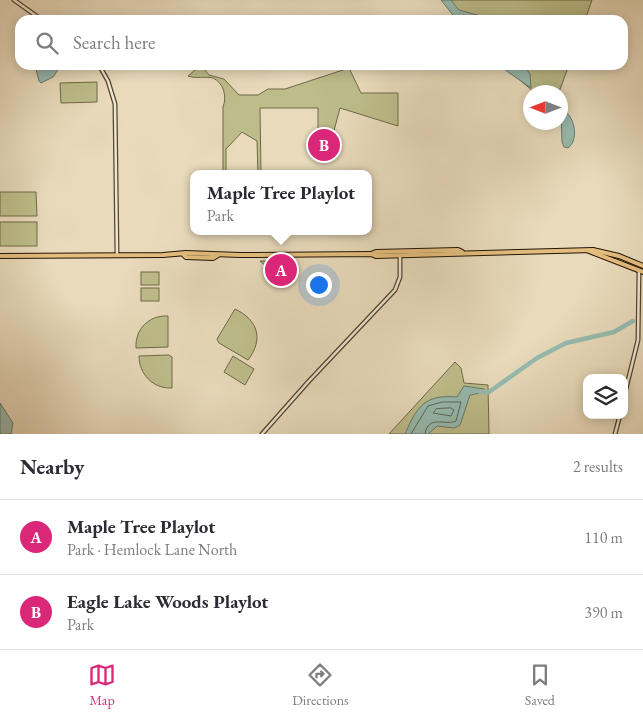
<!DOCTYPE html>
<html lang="en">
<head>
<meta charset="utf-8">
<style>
  body { margin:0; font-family:"EB Garamond",serif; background:#f7f7f7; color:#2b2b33 }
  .controls { position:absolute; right:15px; bottom:15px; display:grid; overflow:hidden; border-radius:10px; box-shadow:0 2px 12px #0003 }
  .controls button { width:45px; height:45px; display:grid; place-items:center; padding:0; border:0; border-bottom:1px solid #e1e1e2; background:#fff; color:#2b2b33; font:25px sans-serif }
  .compass { position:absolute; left:523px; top:85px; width:45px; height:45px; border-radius:50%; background:#fff; box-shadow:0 2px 12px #0003; rotate:270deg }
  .you { position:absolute; left:318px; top:284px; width:18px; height:18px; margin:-12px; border:4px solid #fff; border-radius:50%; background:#1a73e8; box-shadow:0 0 0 8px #1a73e833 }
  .badge { display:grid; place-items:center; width:32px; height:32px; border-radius:50%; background:#db2777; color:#fff; font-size:16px; font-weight:700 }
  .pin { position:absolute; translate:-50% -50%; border:2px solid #fff; box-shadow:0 1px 5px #0006 }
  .popup { position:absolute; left:190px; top:170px; width:182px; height:65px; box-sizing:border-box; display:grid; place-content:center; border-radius:10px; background:#fff; filter:drop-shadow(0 1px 4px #0005); font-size:16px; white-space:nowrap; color:#7c7c81 }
  .popup b { font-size:19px; color:#2b2b33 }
  .popup::after { content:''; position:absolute; left:50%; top:100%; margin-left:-10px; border:10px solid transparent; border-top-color:#fff }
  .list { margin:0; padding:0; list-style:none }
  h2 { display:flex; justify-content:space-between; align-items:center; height:65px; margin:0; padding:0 20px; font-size:21px }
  h2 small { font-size:16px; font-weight:400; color:#7c7c81 }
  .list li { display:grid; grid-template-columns:32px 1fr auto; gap:15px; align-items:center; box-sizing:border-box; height:75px; padding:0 20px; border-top:1px solid #e1e1e2 }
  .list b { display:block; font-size:19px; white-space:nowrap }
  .list p { margin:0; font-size:16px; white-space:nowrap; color:#7c7c81 }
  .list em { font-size:16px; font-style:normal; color:#7c7c81 }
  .icon { flex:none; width:28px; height:28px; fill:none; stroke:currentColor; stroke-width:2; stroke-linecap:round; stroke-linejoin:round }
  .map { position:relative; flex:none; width:643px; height:434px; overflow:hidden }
  .search { position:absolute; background:#fff; box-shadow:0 2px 12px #0003; left:15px; right:15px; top:15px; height:55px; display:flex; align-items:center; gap:12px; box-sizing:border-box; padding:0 18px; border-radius:15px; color:#7c7c81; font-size:19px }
  .sheet { height:215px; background:#fff }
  nav { display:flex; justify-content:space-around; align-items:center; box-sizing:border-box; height:70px; border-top:1px solid #e1e1e2; background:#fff; font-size:14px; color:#7c7c81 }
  nav a { display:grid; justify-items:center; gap:2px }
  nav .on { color:#db2777 }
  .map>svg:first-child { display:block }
  .green { fill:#bdbd8b; stroke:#6f6848 }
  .water { fill:#97bbb0; stroke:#68786c }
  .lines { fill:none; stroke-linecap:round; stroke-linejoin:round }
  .shore { stroke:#5c675a; stroke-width:1 }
  .river { stroke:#97bbb0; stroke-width:4.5 }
  .minor-casing { stroke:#534532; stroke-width:5 }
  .major-casing { stroke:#211305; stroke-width:6 }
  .minor { stroke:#f0e7d3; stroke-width:2.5 }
  .major { stroke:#e4bd7e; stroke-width:4 }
</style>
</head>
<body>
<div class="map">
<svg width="643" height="434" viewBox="0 0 643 434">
  <rect width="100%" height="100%" fill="#e8dabb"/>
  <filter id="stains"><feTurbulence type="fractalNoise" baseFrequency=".004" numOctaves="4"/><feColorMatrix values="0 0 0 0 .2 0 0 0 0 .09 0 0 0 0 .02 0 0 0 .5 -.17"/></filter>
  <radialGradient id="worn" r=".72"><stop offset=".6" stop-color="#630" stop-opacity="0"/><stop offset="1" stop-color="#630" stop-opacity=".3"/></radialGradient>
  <g class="green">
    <polygon points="451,0 592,0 585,20 462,20"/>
    <path d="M201 65 209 75 224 79 239 95H258L268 89H285L349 68 361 93H398V126L340 108 328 153 318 154V108H260L261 174H258L257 141 242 132 226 149V171L223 172V107C227 97 224 83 213 78 205 76 196 79 188 76Z"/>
    <polygon points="502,65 569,65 559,92 534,92"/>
    <polygon points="97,82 97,102 61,103 60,83"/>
    <polygon points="0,192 36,192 37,216 0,216"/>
    <rect x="0" y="222" width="37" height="24"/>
    <polygon points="260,261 294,261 291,278 283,280"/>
    <rect x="141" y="272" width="18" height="13"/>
    <rect x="141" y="288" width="18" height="13"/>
    <path d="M235 309C258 320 264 339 248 360L219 343 217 339Z"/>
    <path d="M168 316V347L136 348C135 329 149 315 168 316Z"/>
    <path d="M169 355 172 357V388C153 389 139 374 139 356Z"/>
    <polygon points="233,356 254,369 245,385 224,372"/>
    <polygon points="455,362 461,368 464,383 488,385 489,434 389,434"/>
  </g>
  <g class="water">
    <polygon points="441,0 451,0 459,10 495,20 457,20"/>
    <polygon points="35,65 61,65 53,77 41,83 39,81"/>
    <polygon points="498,65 524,65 530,74 531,88"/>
    <path d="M564 111C575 117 579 140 568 148L564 147 562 142 561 112Z"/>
    <path d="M464 386 484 389 486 392 470 395 460 425 454 428 437 426 428 434H405C417 407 424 394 457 397Z"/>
    <polygon points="0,403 13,423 11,434 0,434"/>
  </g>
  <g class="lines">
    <g class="shore">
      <polygon points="451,408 454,410 451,416 433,413 436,409"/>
      <path d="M411 434 428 406 442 402H461L456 421C445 426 428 414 425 434"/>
    </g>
    <polyline class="river" points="480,392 489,392 537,358 566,343 614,332 633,321"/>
    <g class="minor-casing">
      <g id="minor">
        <polyline points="14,0 42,20"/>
        <polyline points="99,65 108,81 115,104 117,255"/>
        <polyline points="624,397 638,340 639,271"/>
        <polyline points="262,434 309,381 395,290 400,277 400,256"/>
        <polyline points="615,434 620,415"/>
      </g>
    </g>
    <g class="major-casing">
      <g id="major">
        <polyline points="589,251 643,272"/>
        <polyline points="183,254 186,257 213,258 218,255"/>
        <polyline points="371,254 376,252 458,250 462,252"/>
        <polyline points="0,256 163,255 186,253 240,255 371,254 376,256 593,250 619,256 643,266"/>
      </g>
    </g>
    <use href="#minor" class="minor"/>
    <use href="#major" class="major"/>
  </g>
  <rect width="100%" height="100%" filter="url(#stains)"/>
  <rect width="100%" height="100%" fill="url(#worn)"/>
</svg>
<div class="controls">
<button><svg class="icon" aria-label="layers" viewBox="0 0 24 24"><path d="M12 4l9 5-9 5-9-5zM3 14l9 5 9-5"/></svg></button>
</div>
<svg class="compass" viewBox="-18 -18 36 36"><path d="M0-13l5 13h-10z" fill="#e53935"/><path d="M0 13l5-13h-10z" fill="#7c7c81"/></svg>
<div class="you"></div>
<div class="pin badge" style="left:281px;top:270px">A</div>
<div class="popup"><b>Maple Tree Playlot</b>Park</div>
<div class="pin badge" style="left:324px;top:145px">B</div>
<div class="search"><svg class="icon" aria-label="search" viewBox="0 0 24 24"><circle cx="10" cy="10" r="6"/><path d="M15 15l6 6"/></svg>Search here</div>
</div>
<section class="sheet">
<h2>Nearby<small>2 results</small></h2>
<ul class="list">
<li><span class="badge">A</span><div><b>Maple Tree Playlot</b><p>Park · Hemlock Lane North</p></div><em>110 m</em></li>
<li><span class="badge">B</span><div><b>Eagle Lake Woods Playlot</b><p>Park</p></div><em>390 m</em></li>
</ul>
</section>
<nav>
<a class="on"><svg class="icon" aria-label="map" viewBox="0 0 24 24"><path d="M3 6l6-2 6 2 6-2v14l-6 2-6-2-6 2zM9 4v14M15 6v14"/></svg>Map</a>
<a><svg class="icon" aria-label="directions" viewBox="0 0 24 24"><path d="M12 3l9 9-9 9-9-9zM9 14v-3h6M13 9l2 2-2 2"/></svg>Directions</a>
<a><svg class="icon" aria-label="saved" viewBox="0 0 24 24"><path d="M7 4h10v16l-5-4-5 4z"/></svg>Saved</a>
</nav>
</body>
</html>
